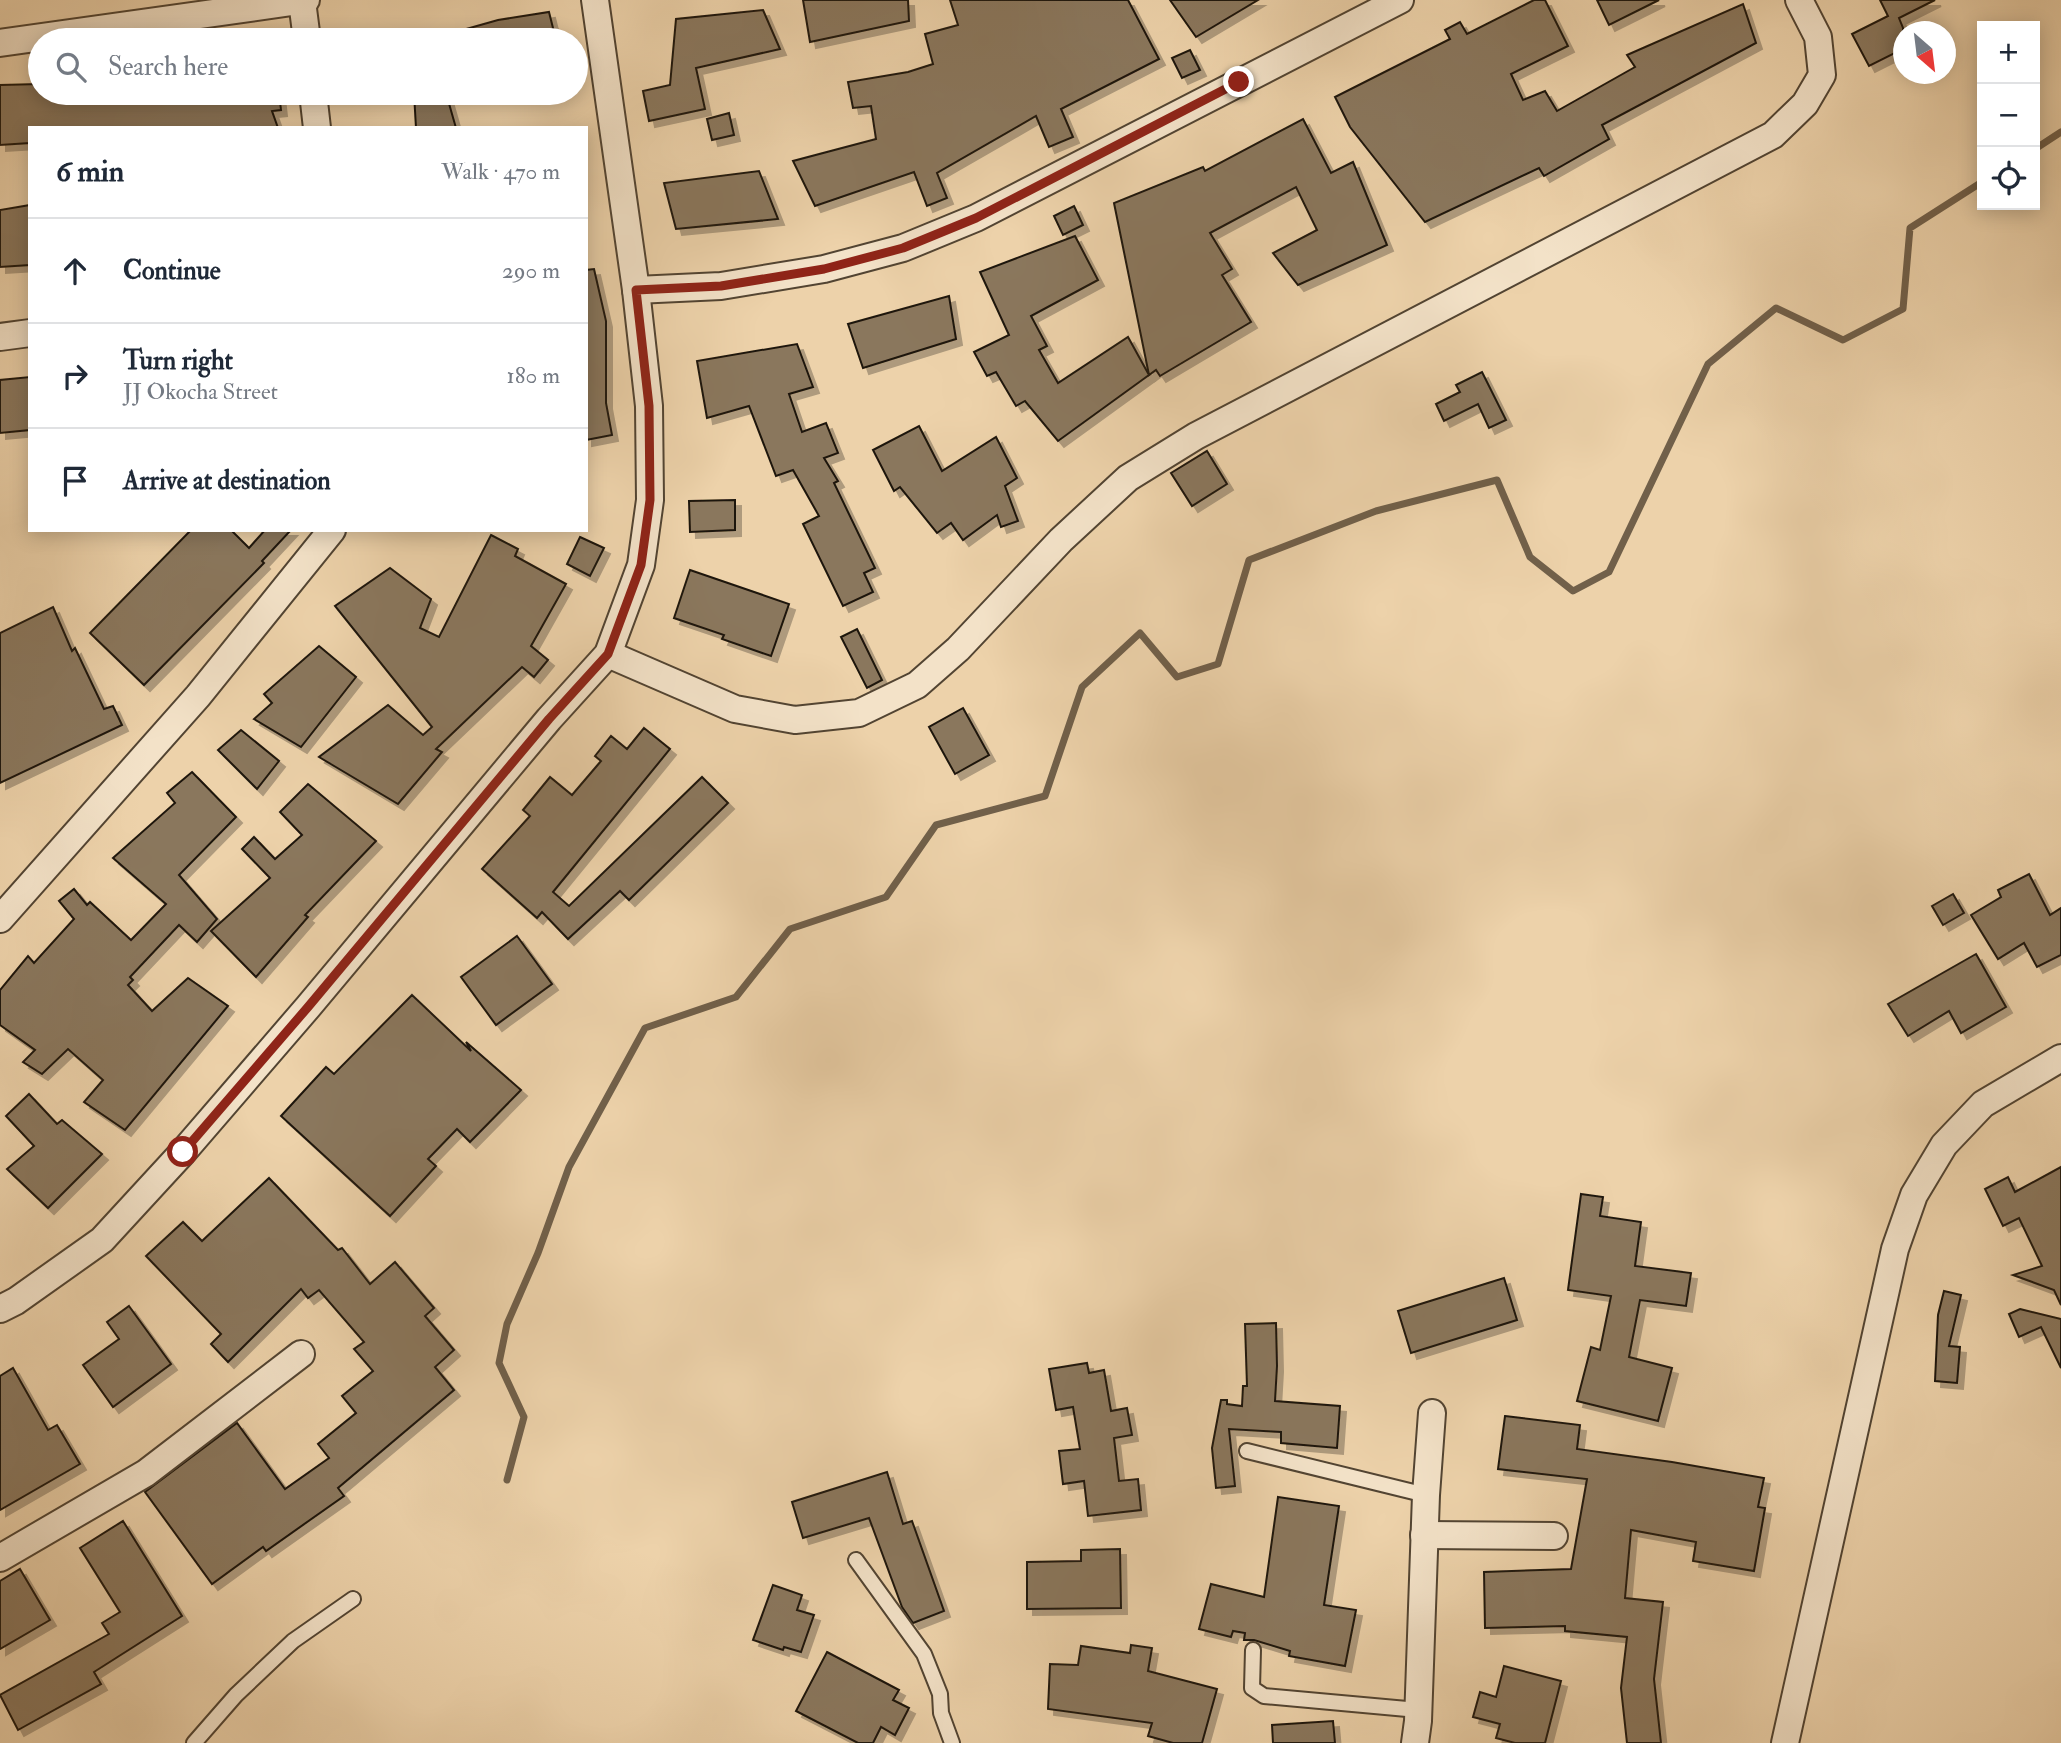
<!DOCTYPE html>
<html lang="en">
<head>
<meta charset="utf-8">
<style>
  body { margin:0; font-family:"IM FELL Double Pica",serif; background:#f6f6f7; color:#1f2937 }
  .controls { position:absolute; right:21px; top:21px; display:grid; overflow:hidden; border-radius:0px; box-shadow:0 4px 18px #0003 }
  .controls button { width:63px; height:63px; display:grid; place-items:center; padding:0; border:0; border-bottom:2px solid #e0e1e3; background:#fff; color:#1f2937; font:35px sans-serif }
  .compass { position:absolute; left:1893px; top:21px; width:63px; height:63px; border-radius:50%; background:#fff; box-shadow:0 4px 18px #0003; rotate:152deg }
  .stop { position:absolute; width:21px; height:21px; margin:-16px; border:5px solid #8f2418; border-radius:50%; background:#fff }
  .stop.end { background:#8f2418; border-color:#fff; box-shadow:0 2px 7px #0008 }
  .list { margin:0; padding:0; list-style:none }
  h2 { display:flex; justify-content:space-between; align-items:center; height:91px; margin:0; padding:0 28px; font-size:30px }
  h2 small { font-size:23px; font-weight:400; color:#747a83 }
  .list li { display:grid; grid-template-columns:46px 1fr auto; gap:21px; align-items:center; box-sizing:border-box; height:105px; padding:0 28px; border-top:2px solid #e0e1e3 }
  .list b { display:block; font-size:26px; white-space:nowrap }
  .list p { margin:0; font-size:23px; white-space:nowrap; color:#747a83 }
  .list em { font-size:23px; font-style:normal; color:#747a83 }
  .icon { flex:none; width:38px; height:38px; fill:none; stroke:currentColor; stroke-width:2; stroke-linecap:round; stroke-linejoin:round }
  .map { position:relative; flex:none; width:2061px; height:1743px; overflow:hidden }
  .search { position:absolute; background:#fff; box-shadow:0 4px 18px #0003; left:28px; top:28px; width:560px; height:77px; display:flex; align-items:center; gap:18px; box-sizing:border-box; padding:0 24px; border-radius:38px; color:#747a83; font-size:26px }
  .panel { position:absolute; background:#fff; box-shadow:0 4px 18px #0003; left:28px; top:126px; width:560px; height:406px; border-radius:0px }
  .map>svg:first-child { display:block }
  .lines { fill:none; stroke-linecap:round; stroke-linejoin:round }
  .stream { stroke:#71604a; stroke-width:7 }
  .building { fill:#8a775d; stroke:#1f150a; stroke-width:2; filter:url(#shadow) }
  .lane-casing { stroke:#524432; stroke-width:18 }
  .street-casing { stroke:#524432; stroke-width:30 }
  .lane { stroke:#f3e2c8; stroke-width:14 }
  .street { stroke:#f3e2c8; stroke-width:26 }
  .route { stroke:#8f2418; stroke-width:9 }
</style>
</head>
<body>
<div class="map">
<svg width="2061" height="1743" viewBox="0 0 2061 1743">
  <defs>
    <filter id="shadow"><feDropShadow dx="6" dy="6" stdDeviation="0" flood-color="#0004"/></filter>
  </defs>
  <rect width="100%" height="100%" fill="#edd2aa"/>
  <filter id="stains"><feTurbulence type="fractalNoise" baseFrequency=".00286" numOctaves="4"/><feColorMatrix values="0 0 0 0 .2 0 0 0 0 .09 0 0 0 0 .02 0 0 0 .5 -.17"/></filter>
  <radialGradient id="worn" r=".72"><stop offset=".6" stop-color="#630" stop-opacity="0"/><stop offset="1" stop-color="#630" stop-opacity=".3"/></radialGradient>
  <g class="lines">
    <g class="stream">
      <polyline points="2035,149 2061,132"/>
      <polyline points="507,1480 524,1417 499,1363 507,1324 538,1253 569,1167 645,1028 736,997 790,929 886,897 936,825 1045,796 1082,687 1140,633 1177,677 1218,664 1249,560 1376,511 1497,480 1530,557 1573,591 1609,572 1708,364 1776,308 1843,340 1903,309 1910,228 1982,182"/>
    </g>
  </g>
  <g class="building">
    <polygon points="803,0 908,0 909,21 810,42"/>
    <polygon points="950,0 1128,0 1159,59 1061,109 1073,137 1049,147 1036,116 937,173 947,198 927,206 914,172 815,206 793,161 876,139 871,106 853,108 848,82 908,72 933,64 925,34 958,25"/>
    <polygon points="1170,0 1258,0 1196,37"/>
    <polygon points="1534,0 1545,0 1568,46 1511,74 1523,100 1545,91 1557,111 1635,67 1627,55 1743,4 1756,43 1602,125 1609,139 1544,176 1539,168 1425,222 1350,127 1335,97 1450,39 1445,30 1460,22 1467,34"/>
    <polygon points="1597,0 1659,0 1609,25"/>
    <polygon points="1880,0 1935,0 1899,18 1903,28 1903,49 1869,66 1852,34 1888,16"/>
    <polygon points="763,10 780,49 696,68 705,109 649,121 643,91 670,85 676,19"/>
    <polygon points="549,12 556,40 453,40 452,33 498,20"/>
    <polygon points="1190,50 1200,70 1182,78 1172,58"/>
    <polygon points="40,84 40,93 279,93 281,110 272,111 278,128 30,128 30,143 0,145 0,85"/>
    <polygon points="414,93 446,93 456,128 416,128"/>
    <polygon points="729,113 734,135 712,140 707,119"/>
    <polygon points="1303,119 1331,173 1353,162 1387,245 1298,285 1273,253 1317,230 1296,187 1210,233 1232,269 1222,275 1251,322 1160,376 1156,370 1149,375 1114,203 1203,167 1205,171"/>
    <polygon points="759,171 778,219 676,229 664,183"/>
    <polygon points="30,205 30,265 0,267 0,210"/>
    <polygon points="1074,206 1083,225 1063,235 1054,216"/>
    <polygon points="1075,236 1098,280 1031,316 1047,346 1039,350 1058,383 1128,337 1149,375 1058,441 1025,401 1016,406 996,372 987,376 974,352 1009,335 980,272"/>
    <polygon points="594,269 606,321 606,403 612,435 586,440 586,270"/>
    <polygon points="949,296 956,339 863,368 848,324"/>
    <polygon points="797,344 813,387 789,394 802,432 826,423 838,453 824,458 838,481 834,483 875,568 864,573 873,592 843,606 803,524 819,516 793,470 776,476 749,406 707,418 697,361"/>
    <polygon points="1482,372 1506,420 1489,428 1478,404 1444,421 1436,404 1460,392 1456,385"/>
    <polygon points="30,377 30,430 0,433 0,380"/>
    <polygon points="919,426 942,471 996,437 1017,478 1005,486 1018,521 1001,527 997,515 963,540 951,523 937,533 900,487 894,491 873,450"/>
    <polygon points="1207,451 1227,484 1192,506 1171,473"/>
    <polygon points="735,500 735,530 690,532 689,501"/>
    <polygon points="191,530 231,530 249,548 265,530 291,530 262,561 264,563 144,685 90,633"/>
    <polygon points="491,535 518,549 515,556 566,584 531,646 548,660 534,677 522,667 436,749 442,752 398,804 319,757 388,705 423,735 432,727 335,606 390,568 431,599 420,628 439,637"/>
    <polygon points="580,537 604,548 590,576 567,564"/>
    <polygon points="690,570 789,604 771,656 722,639 724,635 674,618"/>
    <polygon points="53,607 72,651 75,648 104,709 113,706 122,725 0,783 0,633"/>
    <polygon points="857,629 882,680 867,688 841,637"/>
    <polygon points="319,646 356,677 301,747 254,719 272,703 264,694"/>
    <polygon points="963,708 989,755 955,774 929,727"/>
    <polygon points="644,728 670,749 553,892 569,906 702,777 728,803 629,900 620,891 568,939 542,912 537,918 482,869 530,816 523,810 550,777 572,795 601,761 595,756 611,736 627,749"/>
    <polygon points="241,730 279,761 257,789 218,750"/>
    <polygon points="192,772 236,817 179,875 217,919 197,942 179,925 130,977 133,980 128,985 152,1011 188,978 228,1006 125,1130 84,1102 103,1080 68,1049 42,1074 23,1062 35,1050 0,1025 0,990 28,956 34,963 74,919 59,901 74,889 87,905 90,902 131,940 166,904 113,858 175,803 167,793"/>
    <polygon points="308,784 376,841 305,915 308,917 256,977 211,931 270,878 242,849 254,837 275,859 302,835 280,812"/>
    <polygon points="2029,874 2050,915 2061,908 2061,955 2037,967 2024,943 1998,959 1971,915 2001,897 1998,890"/>
    <polygon points="1953,894 1964,913 1943,925 1932,906"/>
    <polygon points="517,936 552,984 496,1025 461,977"/>
    <polygon points="1976,954 2006,1007 1961,1033 1949,1011 1908,1036 1888,1004"/>
    <polygon points="412,995 471,1051 466,1042 521,1090 470,1142 457,1129 428,1159 436,1166 390,1216 281,1116 326,1067 334,1074"/>
    <polygon points="29,1094 57,1124 62,1120 102,1154 48,1208 7,1169 34,1146 6,1116"/>
    <polygon points="2061,1167 2061,1305 2054,1290 2013,1275 2042,1266 2019,1218 2003,1226 1985,1189 2008,1177 2015,1192"/>
    <polygon points="269,1178 338,1250 342,1248 370,1284 395,1262 434,1308 425,1316 454,1350 435,1367 454,1390 338,1488 344,1496 266,1551 263,1547 212,1584 145,1492 237,1423 285,1489 329,1458 318,1444 356,1413 342,1396 373,1371 354,1349 364,1342 319,1290 308,1298 301,1289 228,1362 211,1344 221,1334 146,1256 183,1222 202,1241"/>
    <polygon points="1581,1194 1603,1197 1600,1216 1641,1222 1635,1266 1691,1273 1686,1306 1640,1300 1629,1357 1672,1368 1658,1421 1577,1401 1591,1347 1600,1350 1611,1296 1568,1290"/>
    <polygon points="1504,1278 1517,1320 1411,1353 1398,1311"/>
    <polygon points="1944,1291 1961,1295 1949,1346 1960,1347 1957,1383 1935,1381 1938,1315"/>
    <polygon points="129,1306 171,1364 113,1407 83,1365 119,1339 107,1322"/>
    <polygon points="2020,1309 2061,1319 2061,1368 2041,1327 2019,1337 2009,1314"/>
    <polygon points="1276,1323 1277,1366 1275,1401 1340,1406 1337,1448 1281,1443 1281,1432 1229,1429 1235,1486 1216,1488 1212,1448 1221,1400 1227,1400 1227,1404 1242,1406 1243,1386 1247,1386 1245,1324"/>
    <polygon points="1087,1363 1089,1373 1104,1370 1111,1411 1127,1408 1132,1435 1114,1438 1119,1481 1138,1479 1141,1510 1088,1516 1084,1481 1063,1484 1059,1451 1080,1449 1073,1407 1056,1410 1049,1369"/>
    <polygon points="13,1368 48,1430 57,1425 80,1464 0,1510 0,1376"/>
    <polygon points="1505,1416 1580,1425 1577,1449 1672,1462 1764,1478 1758,1507 1765,1508 1754,1571 1693,1561 1696,1542 1631,1530 1625,1598 1663,1602 1654,1679 1661,1743 1627,1743 1621,1688 1627,1637 1565,1631 1565,1626 1485,1628 1484,1572 1571,1569 1587,1479 1498,1469"/>
    <polygon points="887,1472 903,1524 912,1521 944,1611 913,1623 902,1607 869,1518 803,1538 792,1502"/>
    <polygon points="1278,1497 1339,1506 1324,1605 1356,1610 1345,1666 1289,1656 1290,1651 1254,1640 1244,1640 1245,1633 1233,1631 1231,1637 1199,1629 1211,1584 1264,1597"/>
    <polygon points="123,1521 182,1616 94,1672 101,1684 18,1730 0,1695 109,1634 102,1623 120,1612 80,1548"/>
    <polygon points="1120,1549 1121,1608 1027,1609 1027,1562 1081,1561 1081,1550"/>
    <polygon points="20,1569 50,1620 0,1649 0,1581"/>
    <polygon points="773,1585 802,1595 797,1610 814,1615 801,1652 784,1647 783,1650 753,1640"/>
    <polygon points="1131,1645 1152,1648 1148,1671 1217,1689 1202,1743 1173,1743 1148,1736 1152,1723 1048,1709 1050,1664 1078,1665 1081,1646 1130,1653"/>
    <polygon points="827,1652 899,1690 893,1700 909,1708 895,1735 881,1727 873,1743 858,1743 796,1711"/>
    <polygon points="1504,1666 1561,1681 1545,1743 1515,1743 1496,1738 1500,1724 1473,1717 1480,1692 1496,1697"/>
    <polygon points="1333,1721 1335,1743 1273,1743 1272,1725"/>
  </g>
  <g class="lines">
    <g class="lane-casing">
      <g id="lane">
        <polyline points="1247,1451 1426,1495"/>
        <polyline points="856,1560 924,1654 940,1694 941,1713 952,1743"/>
        <polyline points="1253,1650 1252,1688 1264,1696 1418,1710"/>
        <polyline points="194,1743 236,1695 293,1641 353,1599"/>
      </g>
    </g>
    <g class="street-casing">
      <g id="street">
        <polyline points="302,1 307,40"/>
        <polyline points="0,43 306,0"/>
        <polyline points="313,93 317,128"/>
        <polyline points="636,290 721,286 824,269 903,248 976,218 1400,0"/>
        <polyline points="0,337 30,333"/>
        <polyline points="608,654 735,709 795,720 859,713 917,685 958,649 1061,540 1128,478 1196,436 1773,135 1805,104 1822,75 1818,37 1799,0"/>
        <polyline points="0,919 198,696 332,530"/>
        <polyline points="0,1309 16,1301 102,1240 183,1152 308,1007 549,719 608,654 641,565 650,500 649,406 636,290 595,0"/>
        <polyline points="1424,1535 1554,1536"/>
        <polyline points="0,1558 146,1473 301,1354"/>
        <polyline points="1415,1743 1418,1721 1426,1495 1432,1413"/>
        <polyline points="1785,1743 1895,1249 1914,1195 1944,1145 1983,1104 2061,1058"/>
      </g>
    </g>
    <use href="#lane" class="lane"/>
    <use href="#street" class="street"/>
  </g>
  <g class="lines">
    <polyline class="route" points="183,1152 308,1007 549,719 608,654 641,565 650,500 649,406 636,290 721,286 824,269 903,248 976,218 1239,82"/>
  </g>
  <rect width="100%" height="100%" filter="url(#stains)"/>
  <rect width="100%" height="100%" fill="url(#worn)"/>
</svg>
<div class="controls">
<button>+</button>
<button>−</button>
<button><svg class="icon" aria-label="locate" viewBox="0 0 24 24"><circle cx="12" cy="12" r="6"/><path d="M12 2v4M12 18v4M2 12h4M18 12h4"/></svg></button>
</div>
<svg class="compass" viewBox="-18 -18 36 36"><path d="M0-13l5 13h-10z" fill="#e53935"/><path d="M0 13l5-13h-10z" fill="#747a83"/></svg>
<div class="stop" style="left:183px;top:1152px"></div>
<div class="stop end" style="left:1239px;top:82px"></div>
<div class="search"><svg class="icon" aria-label="search" viewBox="0 0 24 24"><circle cx="10" cy="10" r="6"/><path d="M15 15l6 6"/></svg>Search here</div>
<section class="panel">
<h2>6 min<small>Walk · 470 m</small></h2>
<ul class="list">
<li><svg class="icon" aria-label="ahead" viewBox="0 0 24 24"><path d="M12 20V5M6 11l6-6 6 6"/></svg><div><b>Continue</b></div><em>290 m</em></li>
<li><svg class="icon" aria-label="right" viewBox="0 0 24 24"><path d="M7 20v-9h11M14 6l5 5-5 5"/></svg><div><b>Turn right</b><p>JJ Okocha Street</p></div><em>180 m</em></li>
<li><svg class="icon" aria-label="arrive" viewBox="0 0 24 24"><path d="M6 21V4h12l-3 4 3 4H6"/></svg><div><b>Arrive at destination</b></div></li>
</ul>
</section>
</div>
</body>
</html>
